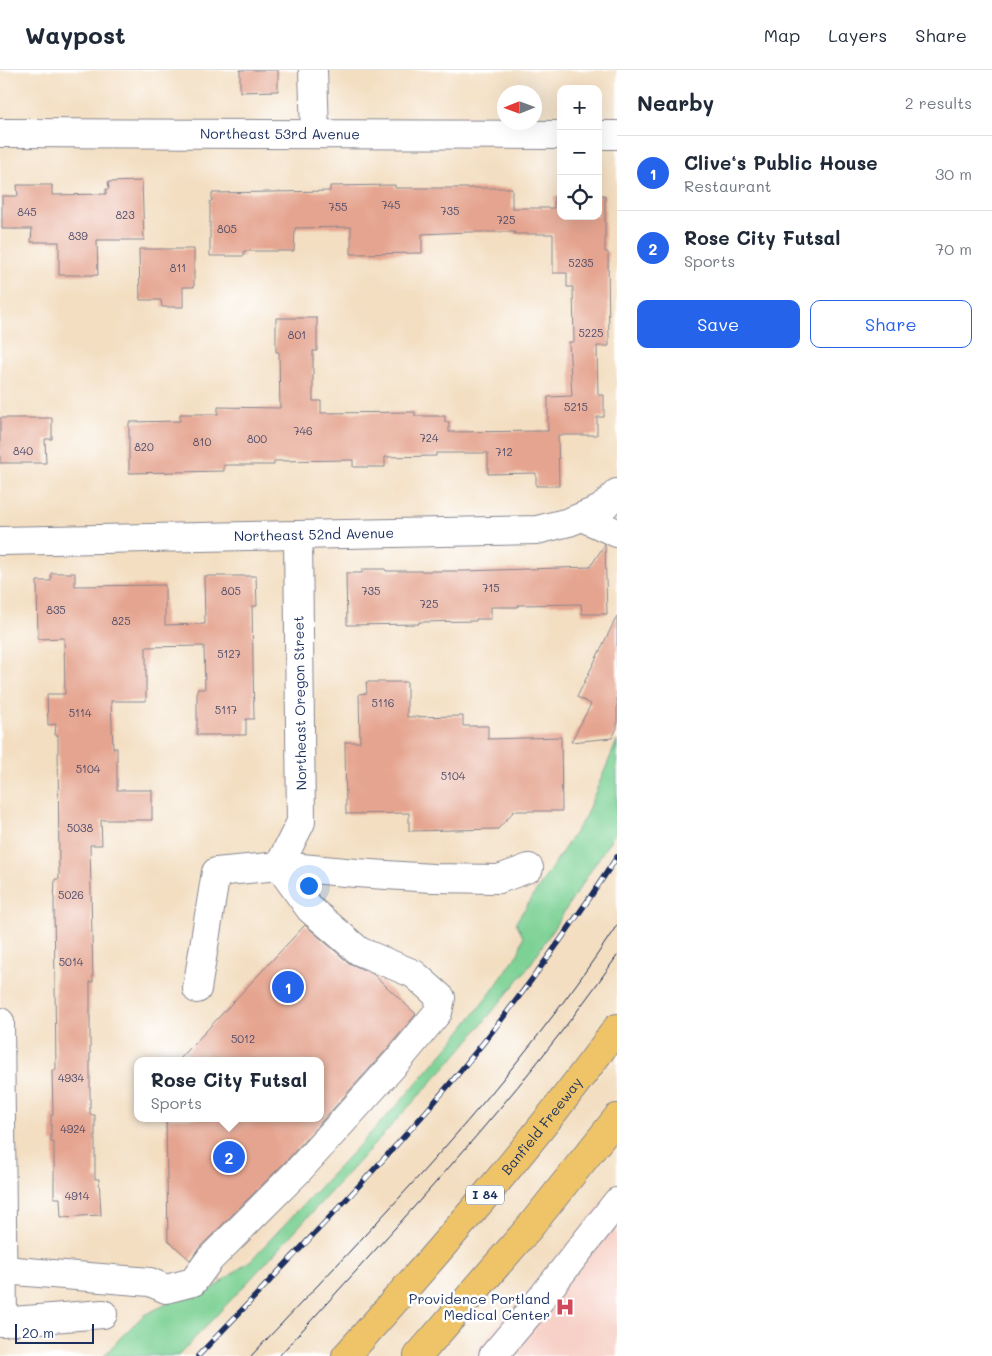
<!DOCTYPE html>
<html lang="en">
<head>
<meta charset="utf-8">
<style>
  body { margin:0; font-family:Mali,sans-serif; background:#f6f6f7; color:#1f2937 }
  .controls { position:absolute; right:15px; top:15px; display:grid; overflow:hidden; border-radius:10px; box-shadow:0 5px 20px #0002 }
  .controls button { width:45px; height:45px; display:grid; place-items:center; padding:0; border:0; border-bottom:1px solid #e0e1e3; background:#fff; color:#1f2937; font:25px sans-serif }
  .compass { position:absolute; left:497px; top:15px; width:45px; height:45px; border-radius:50%; background:#fff; box-shadow:0 5px 20px #0002; rotate:269deg }
  .scale { position:absolute; left:15px; bottom:12px; width:79px; box-sizing:border-box; padding-left:5px; border:2px solid #1b2f5e; border-top:0; font-size:14px; line-height:18px; white-space:nowrap; color:#1b2f5e; -webkit-text-stroke:4px #fff; paint-order:stroke }
  .you { position:absolute; left:308px; top:815px; width:18px; height:18px; margin:-12px; border:4px solid #fff; border-radius:50%; background:#1a73e8; box-shadow:0 0 0 8px #1a73e833 }
  .badge { display:grid; place-items:center; width:32px; height:32px; border-radius:50%; background:#2563eb; color:#fff; font-size:16px; font-weight:700 }
  .pin { position:absolute; translate:-50% -50%; border:2px solid #fff; box-shadow:0 1px 5px #0006 }
  .popup { position:absolute; left:134px; top:987px; width:190px; height:65px; box-sizing:border-box; display:grid; place-content:center; border-radius:10px; background:#fff; filter:drop-shadow(0 1px 4px #0005); font-size:16px; white-space:nowrap; color:#747a83 }
  .popup b { font-size:19px; color:#1f2937 }
  .popup::after { content:''; position:absolute; left:50%; top:100%; margin-left:-10px; border:10px solid transparent; border-top-color:#fff }
  .list { margin:0; padding:0; list-style:none }
  h2 { display:flex; justify-content:space-between; align-items:center; height:65px; margin:0; padding:0 20px; font-size:21px }
  h2 small { font-size:16px; font-weight:400; color:#747a83 }
  .list li { display:grid; grid-template-columns:32px 1fr auto; gap:15px; align-items:center; box-sizing:border-box; height:75px; padding:0 20px; border-top:1px solid #e0e1e3 }
  .list b { display:block; font-size:19px; white-space:nowrap }
  .list p { margin:0; font-size:16px; white-space:nowrap; color:#747a83 }
  .list em { font-size:16px; font-style:normal; color:#747a83 }
  .actions { display:flex; gap:10px; padding:15px 20px }
  .actions a { flex:1; padding:11px 0; border:1px solid #2563eb; border-radius:10px; text-align:center; font-size:18px; color:#2563eb }
  .actions .main { background:#2563eb; color:#fff }
  .icon { flex:none; width:28px; height:28px; fill:none; stroke:currentColor; stroke-width:2; stroke-linecap:round; stroke-linejoin:round }
  .map { position:relative; flex:none; width:617px; height:1286px; overflow:hidden }
  header { display:flex; align-items:center; gap:30px; box-sizing:border-box; height:70px; padding:0 25px; background:#fff; border-bottom:1px solid #e0e1e3 }
  header strong { font-size:24px }
  nav { display:flex; gap:28px; margin-inline-start:auto; font-size:18px }
  main { display:flex }
  aside { flex:1; background:#fff }
  .map>svg:first-child { display:block }
  .built { fill:#f7d1c7 }
  .green { fill:#7dd194; stroke:#4c8079 }
  .building { fill:#e5a48f }
  .lines { fill:none; stroke-linecap:round; stroke-linejoin:round }
  .minor-casing { stroke:#878690; stroke-width:30 }
  .highway-casing { stroke:#878690; stroke-width:30 }
  .minor { stroke:#fff; stroke-width:28 }
  .highway { stroke:#efc469; stroke-width:28 }
  .tram { stroke:#1b2f5e; stroke-width:1 }
  .rail-casing { stroke:#1b2f5e; stroke-width:5.5 }
  .rail { stroke:#fff; stroke-width:4; stroke-dasharray:11; stroke-linecap:butt }
  .labels { text-anchor:middle; stroke-width:5; stroke-linejoin:round; paint-order:stroke }
  .number-label { font-size:11px; fill:#4e4c6a }
  .shield { fill:#fff; stroke:#5f6d8e; stroke-width:1 }
  .shield-label { font-size:12px; font-weight:bold; fill:#1b2f5e }
  .street-label { font-size:14px; fill:#1b2f5e; stroke:#fff }
  .poi-label { font-size:14px; fill:#1b2f5e; stroke:#fff; text-anchor:end }
</style>
</head>
<body>
<header>
<strong>Waypost</strong>
<nav><a>Map</a><a>Layers</a><a>Share</a></nav>
</header>
<main>
<div class="map">
<svg width="617" height="1286" viewBox="0 0 617 1286">
  <rect width="100%" height="100%" fill="#fff"/>
  <filter id="ink" filterUnits="userSpaceOnUse"><feTurbulence type="fractalNoise" baseFrequency=".02" numOctaves="2"/><feDisplacementMap in="SourceGraphic" scale="10" xChannelSelector="R" yChannelSelector="G"/><feConvolveMatrix kernelMatrix="1 2 1 2 8 2 1 2 1" color-interpolation-filters="sRGB"/></filter>
  <filter id="wash" filterUnits="userSpaceOnUse"><feTurbulence type="fractalNoise" baseFrequency=".0096" numOctaves="4" result="noise"/><feDisplacementMap in="SourceGraphic" scale="20" xChannelSelector="R" yChannelSelector="G"/><feGaussianBlur stdDeviation="1.12" result="paint"/><feColorMatrix in="noise" values="0 0 0 0 0 0 0 0 0 0 0 0 0 0 0 0 0 1.4 0 .05"/><feComposite in="paint" operator="in"/></filter>
  <g filter="url(#wash)">
    <rect width="100%" height="100%" fill="#f3dec1"/>
    <polygon class="built" points="617,1114 617,1286 470,1286 556,1188"/>
    <polygon class="green" points="617,671 617,760 528,898 459,982 259,1200 178,1286 104,1286 121,1267 144,1245 173,1231 212,1219 251,1190 401,1031 453,971 492,921 519,882 523,867 516,852 585,747"/>
    <g id="blocks">
      <g class="building">
        <polygon points="240,0 278,0 278,21 240,22"/>
        <polygon points="142,111 144,170 97,170 98,205 59,205 59,172 31,172 32,159 2,159 2,126 18,126 17,115 52,115 52,125 106,124 106,119 109,119 108,112"/>
        <polygon points="395,115 395,118 512,118 512,138 554,138 554,126 561,126 561,146 598,146 598,125 605,125 605,182 608,182 609,276 597,276 598,325 604,325 604,347 597,347 597,365 558,365 559,416 536,416 536,403 488,404 488,383 436,383 436,386 385,387 385,397 353,397 353,390 274,391 274,395 224,395 224,401 129,403 129,352 180,351 180,344 218,344 218,337 280,338 279,282 276,282 276,248 317,248 317,281 313,281 313,331 321,331 321,343 415,342 415,346 445,346 445,352 449,352 449,362 548,361 548,327 572,326 569,272 574,272 573,217 567,217 567,203 553,203 553,164 514,164 515,162 468,162 422,164 422,183 351,184 351,157 295,158 294,181 244,181 244,186 210,186 210,131 212,131 212,123 330,121 330,116"/>
        <polygon points="139,179 194,179 194,217 183,217 183,237 162,237 161,230 140,230"/>
        <polygon points="0,348 52,348 52,369 45,369 46,393 0,393"/>
        <polygon points="605,474 607,544 582,544 581,534 518,535 518,537 491,537 491,549 476,549 476,551 419,552 419,554 347,555 346,503 362,503 362,499 385,499 386,501 465,501 590,497"/>
        <polygon points="51,503 75,503 75,516 165,515 165,555 205,554 204,506 256,506 257,536 252,536 254,649 246,649 246,665 197,665 197,619 205,619 204,576 146,577 146,631 111,631 113,678 117,678 117,720 152,720 152,750 101,750 102,775 90,775 93,912 90,912 90,1045 95,1045 95,1109 99,1109 101,1145 61,1147 60,1128 54,1128 54,1072 51,1072 51,1045 53,1045 52,1000 56,1000 54,832 55,809 59,809 58,665 55,665 56,654 48,655 47,624 65,624 64,568 38,569 37,511 51,511"/>
        <polygon points="617,546 617,658 612,668 571,672 591,634 577,627"/>
        <polygon points="366,612 407,612 407,647 463,646 463,656 488,656 488,669 561,667 562,741 514,741 498,759 409,761 409,743 346,744 345,672 360,672 359,624 367,623"/>
        <polygon points="305,855 349,893 373,904 416,944 388,978 287,1090 199,1178 190,1190 168,1170 166,1048 320,1048 320,991 178,991"/>
      </g>
    </g>
  </g>
  <g filter="url(#ink)">
    <use href="#blocks" fill-opacity="0" stroke="#878690" stroke-width="1"/>
    <g class="lines">
      <g class="minor-casing">
        <g id="minor">
          <polyline points="313,0 315,64"/>
          <path id="s1" d="M0 63 561 65"/>
          <polyline points="598,65 617,65"/>
          <polyline points="582,447 617,463"/>
          <path id="s2" d="M0 471 537 460 569 452 601 439 617 423"/>
          <polyline points="279,796 301,752 298,466"/>
          <polyline points="197,919 216,802 279,796 356,803 432,808 499,809 529,798"/>
          <polyline points="0,952 3,1252"/>
          <polyline points="3,1200 150,1212 166,1219 193,1212 210,1189 298,1101 400,988 438,942 441,928 414,904 359,881 310,839 279,796"/>
          <polyline points="0,1252 103,1244"/>
          <polyline points="493,1286 536,1235 617,1132"/>
        </g>
      </g>
      <g class="highway-casing">
        <g id="highway">
          <path id="s3" d="M346 1286C440 1180 534 1073 617 958"/>
          <polyline points="418,1286 529,1158 617,1048"/>
        </g>
      </g>
      <use href="#minor" class="minor"/>
      <use href="#highway" class="highway"/>
      <g class="tram">
        <path d="M251 1286C379 1150 515 1012 617 855"/>
        <path d="M279 1286C396 1156 517 1030 617 886"/>
      </g>
      <g class="rail-casing">
        <path id="rail" d="M198 1286C266 1215 334 1144 400 1071 480 983 552 886 617 787"/>
      </g>
      <use href="#rail" class="rail"/>
    </g>
  </g>
  <defs>
    <g id="hospital-bare" transform="scale(1.5)"><path d="M-5-5h3v3.5h4V-5h3V5h-3V1.5h-4V5h-3Z" fill="#d1495b" stroke="#fff" stroke-width="2.5" paint-order="stroke"/></g>
  </defs>
  <g fill-rule="evenodd">
    <use href="#hospital-bare" x="565" y="1237"/>
  </g>
  <g class="labels">
    <g class="number-label">
      <text x="391" y="139">745</text>
      <text x="338" y="141">755</text>
      <text x="450" y="145">735</text>
      <text x="27" y="146">845</text>
      <text x="125" y="149">823</text>
      <text x="506" y="154">725</text>
      <text x="227" y="163">805</text>
      <text x="78" y="170">839</text>
      <text x="581" y="197">5235</text>
      <text x="178" y="202">811</text>
      <text x="591" y="267">5225</text>
      <text x="297" y="269">801</text>
      <text x="576" y="341">5215</text>
      <text x="303" y="365">746</text>
      <text x="429" y="372">724</text>
      <text x="257" y="373">800</text>
      <text x="202" y="376">810</text>
      <text x="144" y="381">820</text>
      <text x="23" y="385">840</text>
      <text x="504" y="386">712</text>
      <text x="491" y="522">715</text>
      <text x="231" y="525">805</text>
      <text x="371" y="525">735</text>
      <text x="429" y="538">725</text>
      <text x="56" y="544">835</text>
      <text x="121" y="555">825</text>
      <text x="229" y="588">5127</text>
      <text x="383" y="637">5116</text>
      <text x="226" y="644">5117</text>
      <text x="80" y="647">5114</text>
      <text x="88" y="703">5104</text>
      <text x="453" y="710">5104</text>
      <text x="80" y="762">5038</text>
      <text x="71" y="829">5026</text>
      <text x="71" y="896">5014</text>
      <text x="243" y="973">5012</text>
      <text x="71" y="1012">4934</text>
      <text x="73" y="1063">4924</text>
      <text x="77" y="1130">4914</text>
    </g>
    <rect class="shield" x="466" y="1115.5" width="38" height="19" rx="4"/>
    <g class="shield-label">
      <text x="485" y="1129">I 84</text>
    </g>
    <g class="street-label">
      <text dy="5" stroke="none"><textPath href="#s1" startOffset="280">Northeast 53rd Avenue</textPath></text>
      <text dy="5" stroke="none"><textPath href="#s2" startOffset="314">Northeast 52nd Avenue</textPath></text>
      <text transform="translate(300 633) rotate(-91)" y="5">Northeast Oregon Street</text>
      <text dy="5" stroke="none"><textPath href="#s3" startOffset="302">Banfield Freeway</textPath></text>
    </g>
    <g class="poi-label">
      <text x="550" y="1234">Providence Portland<tspan x="550" dy="16">Medical Center</tspan></text>
    </g>
  </g>
</svg>
<div class="controls">
<button>+</button>
<button>−</button>
<button><svg class="icon" aria-label="locate" viewBox="0 0 24 24"><circle cx="12" cy="12" r="6"/><path d="M12 2v4M12 18v4M2 12h4M18 12h4"/></svg></button>
</div>
<svg class="compass" viewBox="-18 -18 36 36"><path d="M0-13l5 13h-10z" fill="#e53935"/><path d="M0 13l5-13h-10z" fill="#747a83"/></svg>
<div class="scale">20 m</div>
<div class="you"></div>
<div class="pin badge" style="left:288px;top:917px">1</div>
<div class="pin badge" style="left:229px;top:1087px">2</div>
<div class="popup"><b>Rose City Futsal</b>Sports</div>
</div>
<aside>
<h2>Nearby<small>2 results</small></h2>
<ul class="list">
<li><span class="badge">1</span><div><b>Clive‘s Public House</b><p>Restaurant</p></div><em>30 m</em></li>
<li><span class="badge">2</span><div><b>Rose City Futsal</b><p>Sports</p></div><em>70 m</em></li>
</ul>
<div class="actions"><a class="main">Save</a><a>Share</a></div>
</aside>
</main>
</body>
</html>
